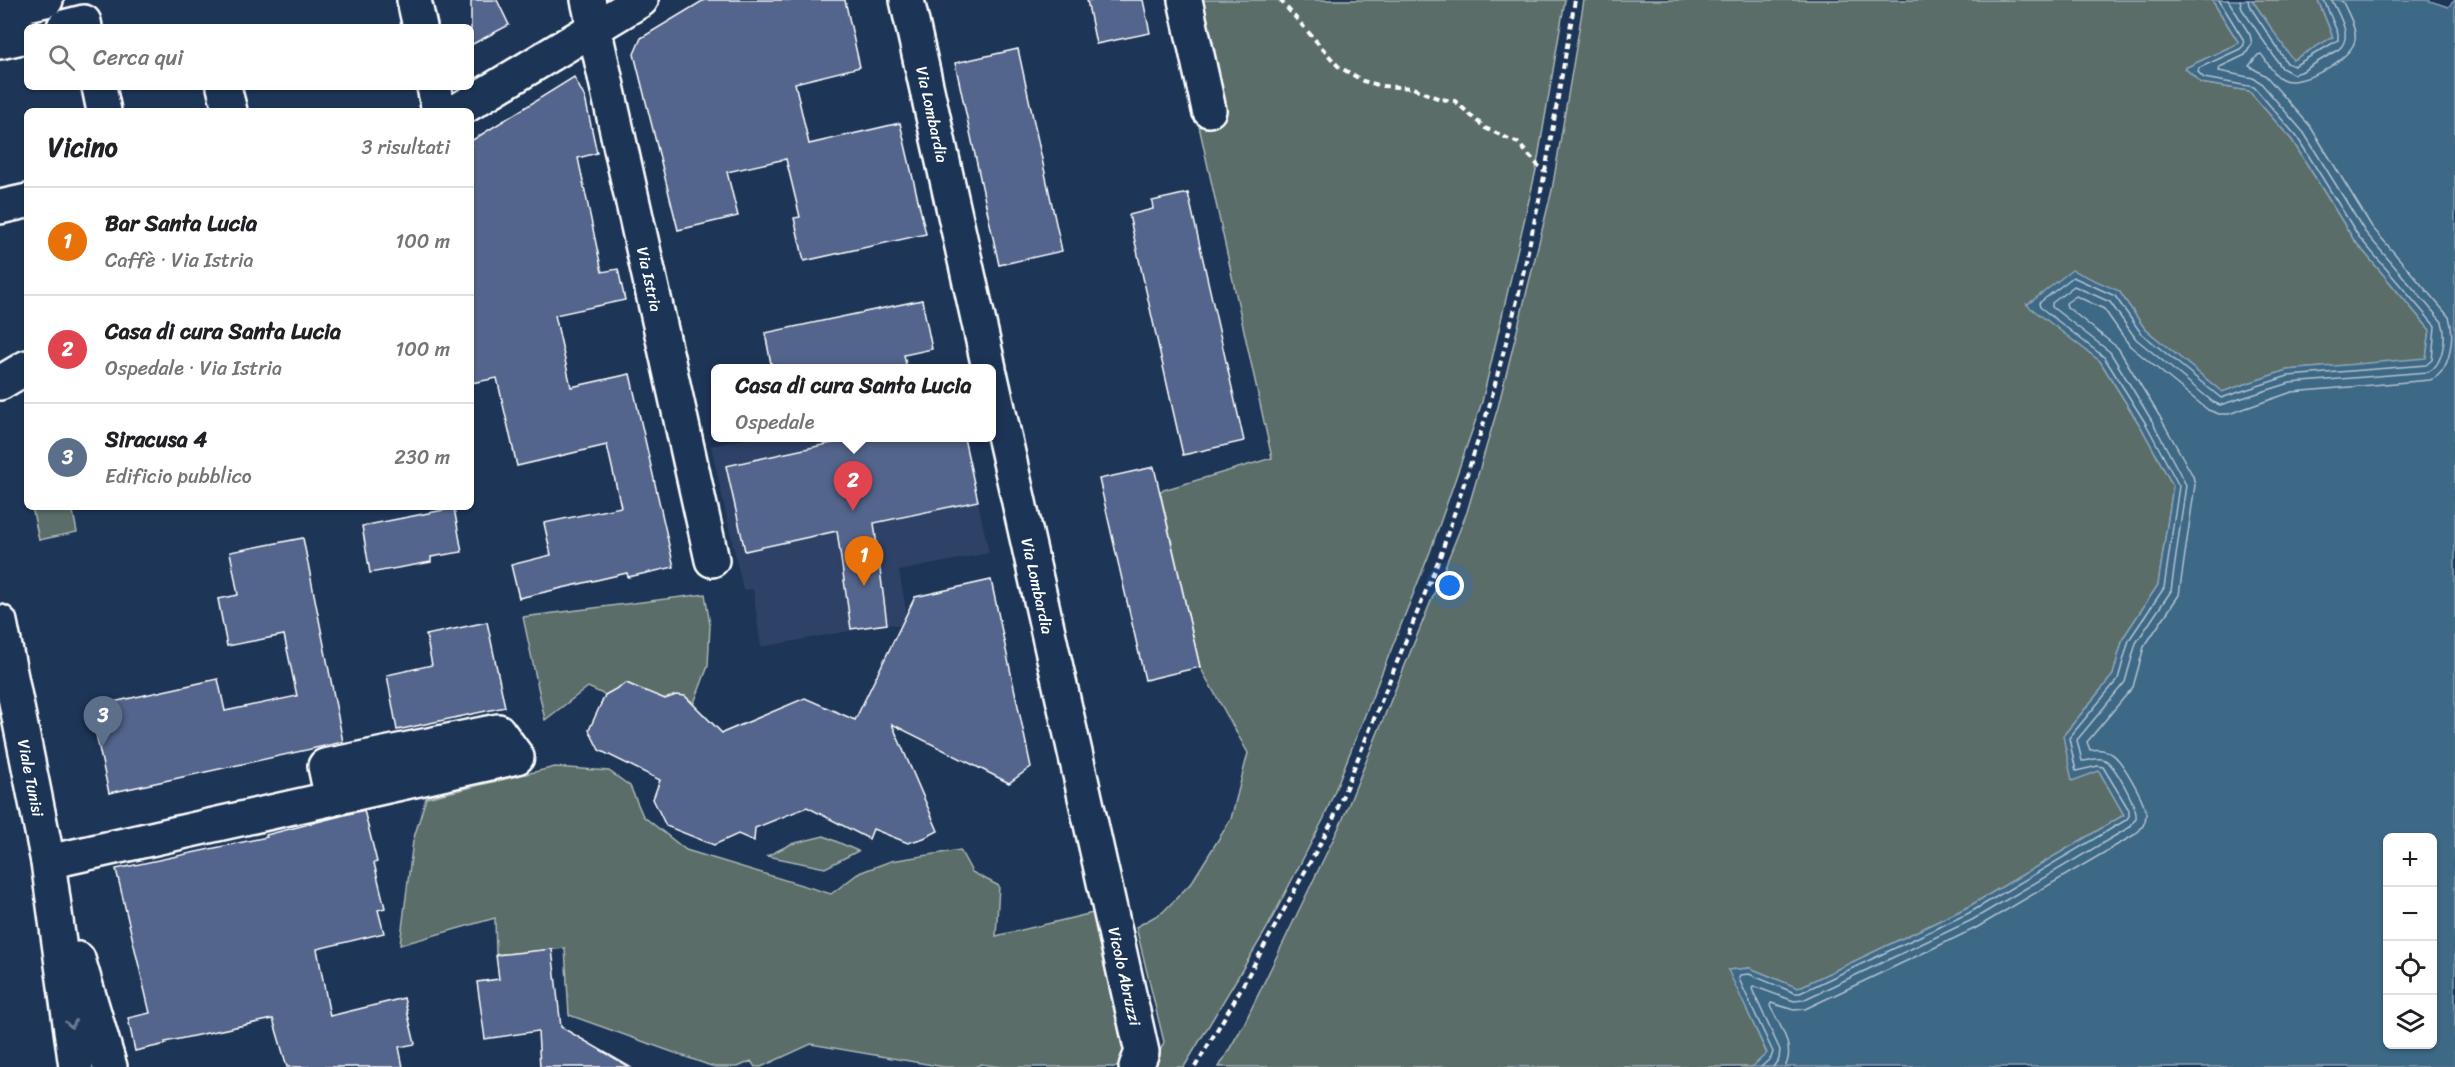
<!DOCTYPE html>
<html lang="it">
<head>
<meta charset="utf-8">
<style>
  body { margin:0; font-family:Sriracha,sans-serif; background:#f6f6f6; color:#202124 }
  .controls { position:absolute; right:18px; bottom:18px; display:grid; overflow:hidden; border-radius:9px; box-shadow:0 2px 4px #0004 }
  .controls button { width:54px; height:54px; display:grid; place-items:center; padding:0; border:0; border-bottom:2px solid #e0e0e0; background:#fff; color:#202124; font:30px sans-serif }
  .you { position:absolute; left:1450px; top:586px; width:21px; height:21px; margin:-15px; border:4px solid #fff; border-radius:50%; background:#1a73e8; box-shadow:0 0 0 9px #1a73e833 }
  .badge { display:grid; place-items:center; width:39px; height:39px; border-radius:50%; background:#0b8043; color:#fff; font-size:20px; font-weight:700 }
  .pin { position:absolute; translate:-50% -50px; filter:drop-shadow(0 2px 3px #0008) }
  .pin::after { content:''; position:absolute; top:32px; width:21px; height:18px; background:inherit; clip-path:polygon(0 0,100% 0,50% 100%) }
  .popup { position:absolute; left:711px; top:364px; width:285px; height:78px; box-sizing:border-box; display:grid; place-content:center; border-radius:9px; background:#fff; filter:drop-shadow(0 2px 4px #0005); font-size:20px; white-space:nowrap; color:#757577 }
  .popup b { font-size:22px; color:#202124 }
  .popup::after { content:''; position:absolute; left:50%; top:100%; margin-left:-12px; border:12px solid transparent; border-top-color:#fff }
  .list { margin:0; padding:0; list-style:none }
  h2 { display:flex; justify-content:space-between; align-items:center; height:78px; margin:0; padding:0 24px; font-size:26px }
  h2 small { font-size:20px; font-weight:400; color:#757577 }
  .list li { display:grid; grid-template-columns:39px 1fr auto; gap:18px; align-items:center; box-sizing:border-box; height:108px; padding:0 24px; border-top:2px solid #e0e0e0 }
  .list b { display:block; font-size:22px; white-space:nowrap }
  .list p { margin:0; font-size:20px; white-space:nowrap; color:#757577 }
  .list em { font-size:20px; font-style:normal; color:#757577 }
  .icon { flex:none; width:33px; height:33px; fill:none; stroke:currentColor; stroke-width:2; stroke-linecap:round; stroke-linejoin:round }
  .map { position:relative; flex:none; width:2455px; height:1067px; overflow:hidden }
  .search { position:absolute; background:#fff; box-shadow:0 2px 4px #0004; left:24px; top:24px; width:450px; height:66px; display:flex; align-items:center; gap:15px; box-sizing:border-box; padding:0 21px; border-radius:9px; color:#757577; font-size:22px }
  .panel { position:absolute; background:#fff; box-shadow:0 2px 4px #0004; left:24px; top:108px; width:450px; height:402px; border-radius:9px }
  .map>svg:first-child { display:block }
  .built { fill:#2d4367 }
  .green { fill:#5a6d69; stroke:#acb6b4; stroke-width:1.5 }
  .water { fill:#3e6886; stroke:#8ba4b6; stroke-width:1.5; fill-rule:evenodd }
  .lines { fill:none; stroke-linecap:round; stroke-linejoin:round }
  .shore { stroke:#b2c3cf; stroke-width:1.5 }
  .building { fill:#53658c; stroke:#fff; stroke-width:1.5 }
  .minor-casing { stroke:#fff; stroke-width:38 }
  .path { stroke:#fff; stroke-width:4; stroke-dasharray:6 4.5; stroke-linecap:butt }
  .minor { stroke:#1d3557; stroke-width:33 }
  .oneway { stroke:#6c7c92 }
  .labels { text-anchor:middle; stroke-width:6; stroke-linejoin:round; paint-order:stroke }
  .street-label { font-size:16px; fill:#fff; stroke:#1d3557 }
</style>
</head>
<body>
<div class="map">
<svg width="2455" height="1067" viewBox="0 0 2455 1067">
  <rect width="100%" height="100%" fill="#1d3557"/>
  <filter id="ink" filterUnits="userSpaceOnUse"><feTurbulence type="fractalNoise" baseFrequency=".0167" numOctaves="2"/><feDisplacementMap in="SourceGraphic" scale="12" xChannelSelector="R" yChannelSelector="G"/><feConvolveMatrix kernelMatrix="1 2 1 2 8 2 1 2 1" color-interpolation-filters="sRGB"/></filter>
  <g filter="url(#ink)">
    <polygon class="built" points="748,438 964,438 989,553 899,571 909,627 888,624 761,647 753,589 743,590 711,446"/>
    <g class="green">
      <polygon points="1194,0 1565,0 1536,170 1482,402 1430,552 1324,818 1266,930 1184,1067 1153,1067 1164,1042 1136,927 1163,912 1192,882 1231,819 1248,753 1200,667 1160,491 1272,458 1199,126 1217,120"/>
      <polygon points="1584,0 2212,0 2239,43 2185,68 2201,83 2249,91 2292,140 2354,240 2430,330 2426,359 2287,370 2222,392 2145,329 2119,291 2027,304 2100,361 2141,427 2173,486 2158,585 2123,638 2113,675 2063,736 2099,771 2124,815 1966,908 1798,988 1750,968 1729,970 1767,1054 1752,1067 1219,1067 1244,1024 1342,821 1467,512 1498,407 1552,190"/>
      <polygon points="2252,0 2318,0 2333,37 2293,61"/>
      <polygon points="32,507 72,507 77,532 39,540"/>
      <path d="M705 594 710 625 708 666 694 703C676 689 678 700 663 698 651 696 638 688 627 683L605 695 588 687 545 720 523 617Z"/>
      <polygon points="555,767 609,771 630,786 643,816 686,850 831,894 859,873 891,861 960,850 972,872 999,886 996,936 1093,913 1125,1059 1120,1067 1001,1067 981,1064 975,1067 944,1067 811,1044 761,1067 755,1067 751,1061 738,1067 714,1067 569,1015 565,948 496,955 495,918 400,945 413,841 426,798"/>
      <polygon points="824,836 858,851 825,868 767,856 791,844"/>
    </g>
    <path class="water" d="M2212 0H2252L2293 60 2333 37 2318 0H2427L2448 7 2455 0V1067H1752L1767 1053 1728 970 1750 968 1798 988 1966 908 2124 815 2099 771 2072 781 2063 736 2113 675 2123 638 2158 585 2173 486 2141 427 2100 361 2027 305 2072 270 2119 291 2145 329 2222 392 2287 370 2426 358 2430 330 2354 240 2292 140 2249 91 2201 83 2185 68 2239 43ZM2388 838H2432V1044H2388Z"/>
    <g class="lines">
      <g class="shore">
        <path d="M2240 0 2242 9 2282 68 2293 74 2301 72 2339 49C2354 36 2338 15 2332 0"/>
        <polyline points="2248,0 2249,5 2287,63 2294,66 2338,40 2338,34 2324,0"/>
        <polyline points="1761,1067 1771,1058 1773,1052 1739,979 1740,975 1749,974 1795,993 1800,993 1969,913 2126,820 2129,816 2129,810 2103,767 2098,766 2076,771 2069,738 2118,679 2129,640 2164,588 2179,486 2146,424 2104,357 2040,307 2039,303 2073,277 2115,296 2141,333 2221,398 2288,376 2426,365 2432,360 2435,326 2359,237 2297,137 2254,87 2204,78 2198,72 2199,68 2240,49 2244,45 2243,39 2219,0"/>
        <path d="M1773 1067 1779 1059 1780 1050 1752 989 1753 986 1794 1001 1803 1000 1972 920 2130 827 2136 818C2138 808 2115 765 2105 760 2098 756 2090 761 2082 761L2077 740 2125 682 2136 643 2171 591 2186 485 2152 421 2110 352 2052 307V303L2074 286 2110 302 2136 339 2213 402 2220 405 2290 383 2427 372C2443 367 2447 336 2442 322L2365 232 2304 133 2260 82 2253 78 2219 71 2220 67 2245 55 2252 44 2250 35 2228 0"/>
        <path d="M1785 1067C1796 1047 1779 1024 1770 1006L1771 1003 1794 1010 1805 1009 1976 928 2134 835C2141 830 2146 824 2146 815 2147 804 2122 760 2112 754 2105 749 2098 749 2090 750L2087 742 2133 687 2144 647 2179 595 2195 485 2193 476 2160 417 2118 348 2067 307 2066 303 2076 296 2104 309 2130 346 2208 410 2219 414H2229L2292 392 2430 380C2451 373 2455 335 2449 317L2372 227 2310 126 2266 76 2249 66 2258 55 2261 54C2268 62 2272 74 2282 79 2299 89 2352 59 2355 40 2357 27 2347 12 2342 0"/>
      </g>
    </g>
    <g class="building">
      <polygon points="471,0 497,0 509,25 471,45"/>
      <polygon points="704,0 845,0 860,67 795,83 809,144 900,123 926,234 804,261 794,218 800,217 786,159 727,172 738,216 678,230 634,54 641,38"/>
      <polygon points="1087,0 1143,0 1150,33 1096,44"/>
      <polygon points="1018,49 1062,251 999,265 955,63"/>
      <polygon points="574,77 585,98 597,153 578,158 602,272 618,269 625,300 555,315 571,387 630,374 674,567 628,577 627,573 519,598 511,565 551,555 544,523 621,507 607,445 517,466 497,378 471,383 471,141"/>
      <polygon points="1188,193 1244,441 1183,455 1129,215 1153,209 1152,201"/>
      <polygon points="922,300 932,349 904,355 907,369 772,369 765,333"/>
      <polygon points="855,438 964,438 978,501 874,523 887,624 851,629 837,531 745,551 726,466"/>
      <polygon points="1154,467 1200,667 1145,680 1099,479"/>
      <polygon points="454,508 462,552 431,557 431,562 370,573 362,526"/>
      <polygon points="303,538 343,742 109,793 90,707 218,679 225,711 297,696 284,635 227,646 218,599 238,595 230,552"/>
      <polygon points="991,580 1031,767 1009,783 892,724 938,831 924,838 908,843 873,829 869,839 807,807 755,828 754,841 738,834 714,845 666,826 653,799 660,780 599,750 589,730 605,695 626,683 665,699 676,695 685,696 722,733 805,698 855,720 915,597"/>
      <polygon points="487,622 505,707 397,730 387,675 432,665 426,635"/>
      <polygon points="364,810 377,862 374,863 385,908 378,910 384,933 317,949 330,1016 404,998 415,1044 399,1047 403,1067 287,1067 273,1019 165,1042 166,1044 135,1051 128,1018 150,1013 116,869 267,837 266,835"/>
      <polygon points="552,949 561,1027 630,1067 540,1067 538,1031 485,1039 477,982 499,979 496,955"/>
    </g>
    <g class="lines">
      <g class="minor-casing">
        <g id="minor">
          <polyline points="414,0 420,27"/>
          <path id="s1" d="M588 0 712 560"/>
          <path id="s2" d="M907 0 989 368"/>
          <polyline points="1185,0 1209,110"/>
          <polyline points="0,10 46,0"/>
          <polyline points="64,27 84,22 85,27"/>
          <polyline points="0,42 27,36"/>
          <polyline points="99,87 104,111"/>
          <polyline points="224,87 230,111"/>
          <polyline points="434,87 439,111"/>
          <polyline points="457,111 641,0"/>
          <polyline points="0,207 27,201"/>
          <path id="s3" d="M991 377 1142 1052 1136 1067"/>
          <polyline points="0,383 27,367"/>
          <path id="s4" d="M0 622 48 862 76 1067"/>
          <polyline points="48,862 517,757 498,731 325,766 332,799"/>
          <polyline points="78,959 110,1067"/>
        </g>
      </g>
      <g class="path">
        <polyline points="1280,0 1338,66 1363,81 1382,86 1413,88 1440,99 1455,101 1485,128 1518,143 1544,172"/>
        <polyline points="1195,1067 1233,1003 1332,822 1441,554 1489,407 1519,293 1545,172 1575,0"/>
      </g>
      <use href="#minor" class="minor"/>
    </g>
    <defs><path id="oneway-chevron" d="M-2-3.5L2.5 0L-2 3.5" fill="none" stroke-width="1.6" stroke-linecap="round" stroke-linejoin="round" transform="scale(1.5)"/></defs>
    <use class="oneway" href="#oneway-chevron" transform="translate(71 1024) rotate(82)"/>
  </g>
  <g class="labels">
    <g class="street-label">
      <text dy="6" stroke="none"><textPath href="#s2" startOffset="117">Via Lombardia</textPath></text>
      <text dy="6" stroke="none"><textPath href="#s1" startOffset="286">Via Istria</textPath></text>
      <text dy="6" stroke="none"><textPath href="#s3" startOffset="214">Via Lombardia</textPath></text>
      <text dy="6" stroke="none"><textPath href="#s4" startOffset="159">Viale Tunisi</textPath></text>
      <text dy="6" stroke="none"><textPath href="#s3" startOffset="614">Vicolo Abruzzi</textPath></text>
    </g>
  </g>
</svg>
<div class="controls">
<button>+</button>
<button>−</button>
<button><svg class="icon" aria-label="locate" viewBox="0 0 24 24"><circle cx="12" cy="12" r="6"/><path d="M12 2v4M12 18v4M2 12h4M18 12h4"/></svg></button>
<button><svg class="icon" aria-label="layers" viewBox="0 0 24 24"><path d="M12 4l9 5-9 5-9-5zM3 14l9 5 9-5"/></svg></button>
</div>
<div class="you"></div>
<div class="pin badge" style="left:864px;top:586px;background:#e8710a">1</div>
<div class="pin badge" style="left:853px;top:511px;background:#e0444e">2</div>
<div class="popup"><b>Casa di cura Santa Lucia</b>Ospedale</div>
<div class="pin badge" style="left:103px;top:746px;background:#5c6f8a">3</div>
<div class="search"><svg class="icon" aria-label="search" viewBox="0 0 24 24"><circle cx="10" cy="10" r="6"/><path d="M15 15l6 6"/></svg>Cerca qui</div>
<section class="panel">
<h2>Vicino<small>3 risultati</small></h2>
<ul class="list">
<li><span class="badge" style="background:#e8710a">1</span><div><b>Bar Santa Lucia</b><p>Caffè · Via Istria</p></div><em>100 m</em></li>
<li><span class="badge" style="background:#e0444e">2</span><div><b>Casa di cura Santa Lucia</b><p>Ospedale · Via Istria</p></div><em>100 m</em></li>
<li><span class="badge" style="background:#5c6f8a">3</span><div><b>Siracusa 4</b><p>Edificio pubblico</p></div><em>230 m</em></li>
</ul>
</section>
</div>
</body>
</html>
